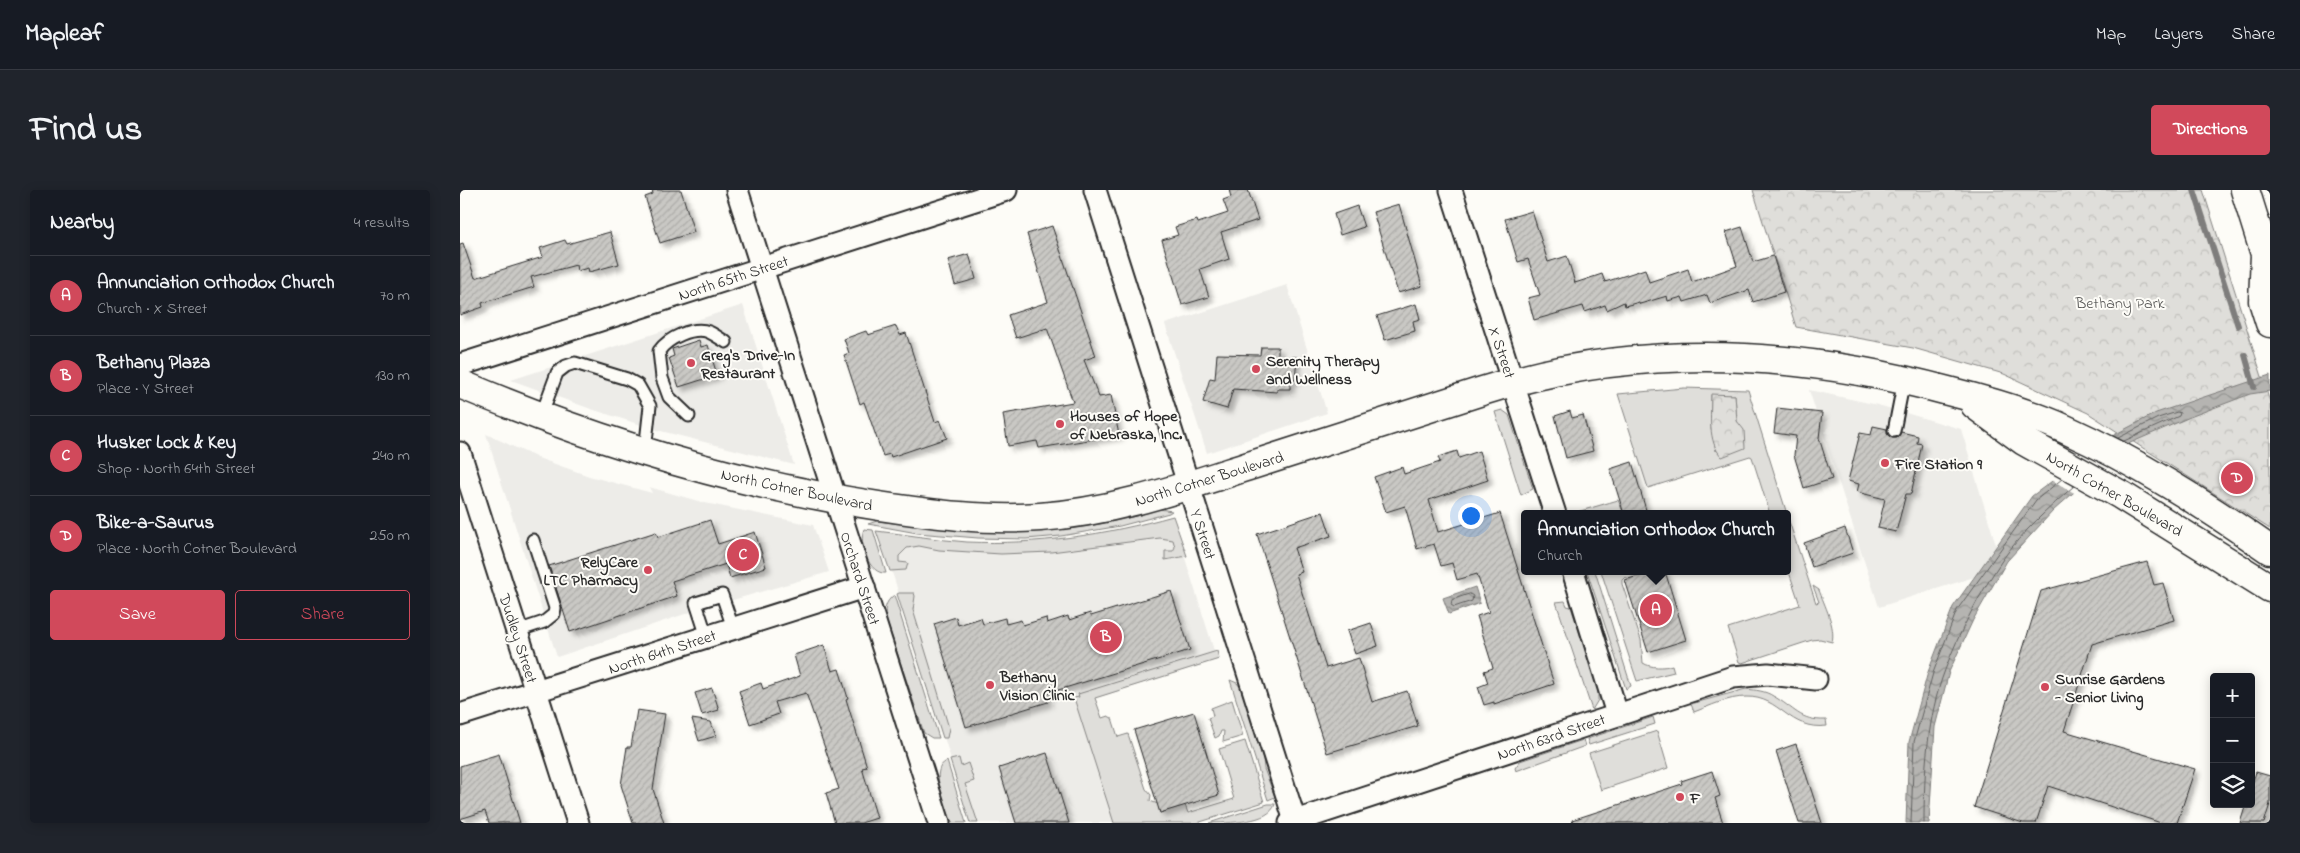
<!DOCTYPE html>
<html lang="en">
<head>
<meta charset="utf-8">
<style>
  body { margin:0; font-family:"Indie Flower",sans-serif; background:#20242c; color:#f1f3f6 }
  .controls { position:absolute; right:15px; bottom:15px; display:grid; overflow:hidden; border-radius:5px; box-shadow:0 2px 12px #0003 }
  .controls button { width:45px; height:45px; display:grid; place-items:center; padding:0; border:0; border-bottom:1px solid #363941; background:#171b24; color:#f1f3f6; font:25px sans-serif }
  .you { position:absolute; left:1010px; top:325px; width:18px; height:18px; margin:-12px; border:4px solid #fff; border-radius:50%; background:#1a73e8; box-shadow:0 0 0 8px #1a73e833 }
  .badge { display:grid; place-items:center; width:32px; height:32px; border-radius:50%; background:#d1495b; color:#fff; font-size:16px; font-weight:700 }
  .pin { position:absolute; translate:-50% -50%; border:2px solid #fff; box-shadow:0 1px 5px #0006 }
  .popup { position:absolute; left:1061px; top:320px; width:270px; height:65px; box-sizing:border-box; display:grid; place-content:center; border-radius:5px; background:#171b24; filter:drop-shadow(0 1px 4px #0005); font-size:16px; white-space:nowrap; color:#9ea1a6 }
  .popup b { font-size:19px; color:#f1f3f6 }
  .popup::after { content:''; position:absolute; left:50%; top:100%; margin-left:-10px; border:10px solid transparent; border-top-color:#171b24 }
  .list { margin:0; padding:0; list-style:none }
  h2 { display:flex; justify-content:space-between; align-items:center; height:65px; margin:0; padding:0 20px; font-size:21px }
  h2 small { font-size:16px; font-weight:400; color:#9ea1a6 }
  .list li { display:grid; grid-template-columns:32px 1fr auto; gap:15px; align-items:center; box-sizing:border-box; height:80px; padding:0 20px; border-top:1px solid #363941 }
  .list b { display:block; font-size:19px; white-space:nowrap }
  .list p { margin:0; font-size:16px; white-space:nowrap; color:#9ea1a6 }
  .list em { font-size:16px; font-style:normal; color:#9ea1a6 }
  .actions { display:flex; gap:10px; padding:15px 20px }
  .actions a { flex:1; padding:11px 0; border:1px solid #d1495b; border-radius:5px; text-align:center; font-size:18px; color:#d1495b }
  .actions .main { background:#d1495b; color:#fff }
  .icon { flex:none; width:28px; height:28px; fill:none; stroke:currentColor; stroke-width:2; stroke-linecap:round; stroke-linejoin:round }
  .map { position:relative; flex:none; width:1810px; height:633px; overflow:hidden; border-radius:5px }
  header { display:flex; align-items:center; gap:30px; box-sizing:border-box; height:70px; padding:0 25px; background:#171b24; border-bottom:1px solid #363941 }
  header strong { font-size:24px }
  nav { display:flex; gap:28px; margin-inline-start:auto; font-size:18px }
  .intro { display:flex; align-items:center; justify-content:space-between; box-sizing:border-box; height:120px; padding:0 30px }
  h1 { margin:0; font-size:35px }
  .button { padding:12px 22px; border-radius:5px; background:#d1495b; color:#fff; font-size:18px; font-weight:700 }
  main { display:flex; gap:30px; padding:0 30px }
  aside { flex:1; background:#171b24; border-radius:5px; box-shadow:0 2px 12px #0003 }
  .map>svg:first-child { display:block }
  .built { fill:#edece8 }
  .grass { fill:#dfdeda; stroke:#858482; fill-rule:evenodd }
  .park { fill:url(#park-crowns); stroke:#858482 }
  .water { fill:url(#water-waves); stroke:#7e7d7b }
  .pier { fill:#fdfcf7 }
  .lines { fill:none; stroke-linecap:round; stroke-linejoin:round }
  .shore { stroke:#626261; stroke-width:1 }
  .stream { stroke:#7e7d7b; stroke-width:6 }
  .building { fill:url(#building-hatch); stroke:#2b2b2b; filter:url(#shadow) }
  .lane-casing { stroke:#2b2b2b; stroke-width:15 }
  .street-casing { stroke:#2b2b2b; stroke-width:25 }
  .secondary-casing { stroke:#2b2b2b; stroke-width:31 }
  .lane { stroke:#fdfcf7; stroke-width:11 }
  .street { stroke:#fdfcf7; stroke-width:21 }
  .secondary { stroke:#fdfcf7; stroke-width:28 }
  .poi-dot { fill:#d1495b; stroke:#fdfcf7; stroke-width:2 }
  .labels { text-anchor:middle; stroke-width:4; stroke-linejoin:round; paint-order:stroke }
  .street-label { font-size:16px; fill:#2b2b2b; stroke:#fdfcf7 }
  .park-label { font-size:16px; fill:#585857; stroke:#fdfcf7 }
  .poi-label { font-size:16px; font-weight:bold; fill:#2b2b2b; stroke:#fdfcf7; text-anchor:start }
</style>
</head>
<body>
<header>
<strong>Mapleaf</strong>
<nav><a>Map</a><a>Layers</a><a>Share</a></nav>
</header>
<div class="intro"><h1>Find us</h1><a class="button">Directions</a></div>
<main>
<aside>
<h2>Nearby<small>4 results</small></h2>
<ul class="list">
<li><span class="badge">A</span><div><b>Annunciation Orthodox Church</b><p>Church · X Street</p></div><em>70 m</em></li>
<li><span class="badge">B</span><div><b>Bethany Plaza</b><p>Place · Y Street</p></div><em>130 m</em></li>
<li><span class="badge">C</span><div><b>Husker Lock &amp; Key</b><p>Shop · North 64th Street</p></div><em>240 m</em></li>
<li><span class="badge">D</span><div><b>Bike-a-Saurus</b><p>Place · North Cotner Boulevard</p></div><em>250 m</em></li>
</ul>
<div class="actions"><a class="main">Save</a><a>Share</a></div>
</aside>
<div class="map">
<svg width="1810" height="633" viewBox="0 0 1810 633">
  <defs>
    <pattern id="park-crowns" width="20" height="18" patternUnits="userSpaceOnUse" patternTransform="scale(1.25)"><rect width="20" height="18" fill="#dfdeda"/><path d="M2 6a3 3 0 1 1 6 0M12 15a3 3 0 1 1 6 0" fill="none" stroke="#c0bfbb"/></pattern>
    <pattern id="water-waves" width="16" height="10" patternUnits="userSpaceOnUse" patternTransform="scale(1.25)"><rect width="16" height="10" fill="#b5b4b1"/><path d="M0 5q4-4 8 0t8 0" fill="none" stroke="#939390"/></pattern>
    <pattern id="building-hatch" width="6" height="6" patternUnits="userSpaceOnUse" patternTransform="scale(1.25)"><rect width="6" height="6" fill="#c9c8c4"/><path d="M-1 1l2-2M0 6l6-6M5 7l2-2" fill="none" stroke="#adaca9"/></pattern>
    <filter id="shadow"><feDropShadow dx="4.5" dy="4.5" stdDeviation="2.5" flood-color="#0004"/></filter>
  </defs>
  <rect width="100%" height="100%" fill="#fdfcf7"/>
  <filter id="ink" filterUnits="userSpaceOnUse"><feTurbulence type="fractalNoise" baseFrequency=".02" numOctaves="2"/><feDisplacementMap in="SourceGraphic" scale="10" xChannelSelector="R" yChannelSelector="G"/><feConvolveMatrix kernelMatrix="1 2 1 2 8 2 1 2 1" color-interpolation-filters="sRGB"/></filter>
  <g filter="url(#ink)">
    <g class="built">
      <polygon points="827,95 867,223 747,263 705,134"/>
      <polygon points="283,115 334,275 197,240 131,219 51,190"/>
      <polygon points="1349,200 1418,215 1501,239 1543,378 1419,417"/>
      <polygon points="26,244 78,268 129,286 192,303 189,297 245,313 353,335 369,382 228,423 97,467"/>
      <polygon points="713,330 757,470 620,513 659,633 511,633 421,347 477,354 601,354"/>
    </g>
    <g class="grass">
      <path d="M1224 198 1288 200 1327 324H1310L1292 267 1290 266 1188 298 1158 204ZM1251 205H1275L1277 231 1256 261 1251 239Z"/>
      <polygon points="1042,220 1049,225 1073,299 1061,305 1035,222"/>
      <polygon points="1158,310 1164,324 1110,324"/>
      <path d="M699 319 712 321 709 323 660 336 601 346 566 349 518 348 457 343 408 334 417 331C515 343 603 351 699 319Z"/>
      <path d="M1327 325 1356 413 1359 412 1353 396 1359 400C1364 414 1376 437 1372 452L1360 449 1352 450 1282 473 1279 472 1268 438 1340 415 1327 376Z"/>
      <path d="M713 326 727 366 705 370V361H713L715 357 713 350 700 348 591 362 541 364 479 360 459 356 447 358 439 366V372L448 373 446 380 430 381 416 341C446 344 477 350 507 352 578 355 645 345 713 326Z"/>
      <path d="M404 339 413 340 426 383C409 385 398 353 404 339Z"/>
      <polygon points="1127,381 1135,381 1171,496 1166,499"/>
      <path d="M1141 381H1193L1170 389 1165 387 1162 390V394L1181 450 1183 473C1191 478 1204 478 1212 475L1214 482 1177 491Z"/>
      <polygon points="439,403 454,403 455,406 453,420 489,538 487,548 483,548 437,404"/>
      <path d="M434 405 479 548H472L464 543 427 432C424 420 424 413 434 405Z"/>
      <polygon points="1105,411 1107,416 1111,417 1138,499 1138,510 1132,520 1096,412"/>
      <polygon points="757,461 759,469 635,508 642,528 648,526 652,528 658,547 668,544 686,599 691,605 690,611 698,614 700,623 725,615 728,623 774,609 759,559 785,551 804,612 737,633 654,633 614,508 619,507 618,504"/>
      <polygon points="770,490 777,493 781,498 803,569 804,579 815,607 808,610"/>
      <path d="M1286 499C1295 500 1306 501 1313 506 1335 518 1339 531 1366 530L1367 536C1328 541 1321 506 1286 507 1268 507 1250 516 1234 522L1231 514Z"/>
      <polygon points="772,510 783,546 763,552 764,541 761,541 759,546 755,548 748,528 753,526 751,518"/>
      <polygon points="1193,527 1195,534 1129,555 1127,549"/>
      <polygon points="1197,541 1208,578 1141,600 1129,563"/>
      <polygon points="1123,550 1125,556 1056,581 1055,578 1060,571"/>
      <polygon points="499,568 501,576 508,573 514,591 505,594 518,633 510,633 490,570"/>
      <path d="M487 571 506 633H492C487 618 467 579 487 571Z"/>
      <path d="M808 614H815C810 633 768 633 749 633Z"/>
    </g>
    <g class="park">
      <polygon points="1293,0 1743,0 1810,212 1810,339 1628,223 1544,184 1453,158 1336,137"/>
      <path d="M1251 204 1275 205 1277 231 1284 240 1285 258 1262 267C1247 252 1251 224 1251 204Z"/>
    </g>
    <g class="water">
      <polygon points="1810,185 1810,201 1790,204 1730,227 1668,254 1593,321 1547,371 1513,430 1489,482 1475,537 1469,633 1446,633 1449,552 1468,482 1493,417 1572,306 1654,245 1696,223"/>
      <polygon points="1015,397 1020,413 989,424 983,408"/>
    </g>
    <polygon class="pier" points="1647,247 1667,259 1616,304 1590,289"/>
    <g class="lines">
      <g class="shore">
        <polyline points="1658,248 1698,228 1717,222 1720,223 1719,226 1664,251"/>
        <polygon points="1010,404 1013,406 1012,411 994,417 991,415 992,410"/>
        <polyline points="1451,633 1454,552 1473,483 1497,420 1576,310 1602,289"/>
        <path d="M1464 633C1464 583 1467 527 1485 480 1499 442 1520 403 1543 369 1561 343 1590 317 1614 296"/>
      </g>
      <g class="stream">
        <polyline points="1734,0 1778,136"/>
        <polyline points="1785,165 1794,197"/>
      </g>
    </g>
    <g class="building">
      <polygon points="192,0 221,0 234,42 200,53 185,7 193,4"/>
      <polygon points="769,0 788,0 798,30 761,42 769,69 740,79 749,107 722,115 702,50 718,45 715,37 737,30 738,33 768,23 763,10 771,7"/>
      <polygon points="939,14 962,96 938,103 913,22"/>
      <polygon points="897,16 904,37 880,45 874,24"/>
      <polygon points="1072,21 1088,72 1107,66 1115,93 1142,84 1145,92 1185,79 1189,92 1228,79 1232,92 1277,76 1266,42 1282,37 1293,72 1313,66 1324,102 1293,112 1289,100 1250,113 1247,105 1224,112 1222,107 1208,111 1207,106 1180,114 1179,112 1165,116 1164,112 1147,120 1145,115 1125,122 1123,116 1074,130 1068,108 1080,105 1068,69 1058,72 1045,29"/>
      <polygon points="592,36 636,166 624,170 639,207 651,205 659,245 579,258 577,251 548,256 543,224 613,212 587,138 556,148 548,125 588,112 567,44"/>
      <polygon points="150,42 159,74 129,82 128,78 117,81 116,75 71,87 74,97 22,113 23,117 0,125 0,54 3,53 15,88 83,67 80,58 105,50 107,54"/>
      <polygon points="509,64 516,89 495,95 488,70"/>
      <polygon points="956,114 960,129 953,131 955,141 925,150 917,126"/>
      <polygon points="436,136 440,145 446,143 475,232 480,230 487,248 431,267 430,264 423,266 404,212 400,214 384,165 389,163 384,149 406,141 408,145"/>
      <polygon points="239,150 241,157 248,155 257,185 219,197 209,168 214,166 212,159"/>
      <polygon points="801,157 818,157 818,166 837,167 835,190 830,190 830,199 817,199 817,202 773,199 767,219 743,212 750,188 755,189 757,164 800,165"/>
      <polygon points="1317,218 1362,223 1359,248 1372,289 1344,298 1334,265 1336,246 1314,243"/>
      <polygon points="1110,221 1112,228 1123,225 1133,261 1106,268 1095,226"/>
      <polygon points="1413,236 1427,239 1427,244 1432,248 1437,248 1441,242 1458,246 1457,253 1462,254 1451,304 1446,304 1436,342 1418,338 1425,309 1397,302 1399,294 1388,291 1400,243 1411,245"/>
      <polygon points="997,261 999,268 1019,261 1028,290 969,310 978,342 1040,323 1094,494 1034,514 1034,512 1024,515 1018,497 1028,493 1024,481 1033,478 1017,426 1029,422 1017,384 997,390 992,373 981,376 974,354 957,359 945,316 926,322 914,287 942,277 944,284 980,272 978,267"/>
      <polygon points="1172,272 1186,320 1174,324 1164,324 1150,279"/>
      <polygon points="863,322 871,346 834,358 842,382 836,384 866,478 899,468 912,512 947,501 958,536 867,563 797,344"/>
      <polygon points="250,330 258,354 295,342 306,377 270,388 266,374 212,391 217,406 110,442 89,376 196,342 198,347"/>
      <polygon points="1385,338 1393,363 1352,377 1344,353"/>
      <polygon points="1687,372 1694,395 1703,393 1714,430 1632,454 1604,541 1735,579 1717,633 1701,633 1588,596 1576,633 1563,633 1514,617 1581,401"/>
      <polygon points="1195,381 1205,381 1226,450 1188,462 1165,390"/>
      <polygon points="711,401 730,460 585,504 588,512 506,537 474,434 496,427 498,435 521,428 523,434 545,428 546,434 561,430 563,435 586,428 587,433 608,426 609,430 630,423 631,426"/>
      <polygon points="911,433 918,456 895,464 887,441"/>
      <polygon points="364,455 372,481 379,479 388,508 386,509 407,577 402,578 417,628 401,633 375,633 366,603 379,599 346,503 315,512 319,524 290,534 279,501 301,493 303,499 340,486 334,465"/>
      <polygon points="252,498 259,520 242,525 235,503"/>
      <polygon points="177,520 205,524 193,599 204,633 173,633 161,595 167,557 171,557"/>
      <polygon points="734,522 759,605 700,623 674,540"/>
      <polygon points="232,529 251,532 256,546 239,551"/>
      <polygon points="1336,554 1362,633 1339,633 1316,561"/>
      <polygon points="587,563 609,633 556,633 539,578"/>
      <polygon points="39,564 60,633 29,633 25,621 0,629 0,576"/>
      <polygon points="1252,581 1260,606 1255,608 1263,633 1113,633 1112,630 1222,594 1221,591"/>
      <polygon points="1796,582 1810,586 1810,614 1804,633 1780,633 1786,614 1791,614 1791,597"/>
    </g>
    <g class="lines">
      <g class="lane-casing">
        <g id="lane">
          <polyline points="81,226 97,183 106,176 115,173 167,189 178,195 190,216 185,261"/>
          <path d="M229 226 209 207 202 188 199 161C208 148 233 136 249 142 255 145 261 149 266 152"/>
          <polyline points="1434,241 1444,190"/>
          <polyline points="57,441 84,432 94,424 95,418 73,350"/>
          <polyline points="247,447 236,413 262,405 273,438"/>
        </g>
      </g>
      <g class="street-casing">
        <g id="street">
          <polyline points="277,0 479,633"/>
          <polyline points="635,0 835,631"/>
          <polyline points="991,0 1095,324"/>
          <polyline points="0,175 546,0"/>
          <polyline points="0,263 118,633"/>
          <polyline points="1113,381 1157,524"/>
          <polyline points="0,525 404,397"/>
          <polyline points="830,633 1273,487 1308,484 1356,489"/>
        </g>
      </g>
      <g class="secondary-casing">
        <g id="secondary">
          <polyline points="1785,0 1805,64 1803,111 1810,133"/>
          <path d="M0 194C135 251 274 294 419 316 472 324 527 331 580 327 654 322 723 297 792 275 868 251 943 226 1019 202 1174 152 1332 159 1488 201 1528 211 1568 222 1605 239 1678 272 1745 315 1810 360"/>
          <polyline points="1515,215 1564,251 1661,305 1810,398"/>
        </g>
      </g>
      <use href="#lane" class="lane"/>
      <use href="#street" class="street"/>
      <use href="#secondary" class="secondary"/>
    </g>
  </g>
  <g class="poi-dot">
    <circle cx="231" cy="173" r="5"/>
    <circle cx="796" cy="179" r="5"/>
    <circle cx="600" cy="234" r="5"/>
    <circle cx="1425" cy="273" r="5"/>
    <circle cx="188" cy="380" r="5"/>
    <circle cx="530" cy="495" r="5"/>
    <circle cx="1585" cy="497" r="5"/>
    <circle cx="1220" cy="607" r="5"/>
  </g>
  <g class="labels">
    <g class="street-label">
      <text transform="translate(273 87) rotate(-18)" y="6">North 65th Street</text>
      <text transform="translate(1043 162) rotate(72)" y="6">X Street</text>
      <text transform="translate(749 288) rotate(-17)" y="6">North Cotner Boulevard</text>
      <text transform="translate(337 299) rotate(12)" y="6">North Cotner Boulevard</text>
      <text transform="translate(1655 303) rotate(30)" y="6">North Cotner Boulevard</text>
      <text transform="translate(744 344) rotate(72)" y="6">Y Street</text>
      <text transform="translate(401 388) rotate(72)" y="6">Orchard Street</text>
      <text transform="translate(59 448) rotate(72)" y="6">Dudley Street</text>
      <text transform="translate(202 461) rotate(-18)" y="6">North 64th Street</text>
      <text transform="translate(1091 546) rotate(-19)" y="6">North 63rd Street</text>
    </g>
    <g class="park-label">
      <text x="1660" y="118">Bethany Park</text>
    </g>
    <g class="poi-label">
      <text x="241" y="170">Greg's Drive-In<tspan x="241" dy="18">Restaurant</tspan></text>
      <text x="806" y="176">Serenity Therapy<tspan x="806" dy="18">and Wellness</tspan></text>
      <text x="610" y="231">Houses of Hope<tspan x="610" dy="18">of Nebraska, Inc.</tspan></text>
      <text x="1435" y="279">Fire Station 9</text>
      <text x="178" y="377" text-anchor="end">RelyCare<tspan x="178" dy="18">LTC Pharmacy</tspan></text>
      <text x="540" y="492">Bethany<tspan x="540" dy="18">Vision Clinic</tspan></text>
      <text x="1595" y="494">Sunrise Gardens<tspan x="1595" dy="18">- Senior Living</tspan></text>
      <text x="1230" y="613">F</text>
    </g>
  </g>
</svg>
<div class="controls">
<button>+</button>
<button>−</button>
<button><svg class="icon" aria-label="layers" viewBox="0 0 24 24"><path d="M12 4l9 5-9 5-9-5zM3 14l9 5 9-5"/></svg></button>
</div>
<div class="you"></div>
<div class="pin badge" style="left:1196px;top:420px">A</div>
<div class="popup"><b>Annunciation Orthodox Church</b>Church</div>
<div class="pin badge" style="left:646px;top:447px">B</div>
<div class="pin badge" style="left:283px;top:365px">C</div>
<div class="pin badge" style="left:1777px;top:288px">D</div>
</div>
</main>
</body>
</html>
